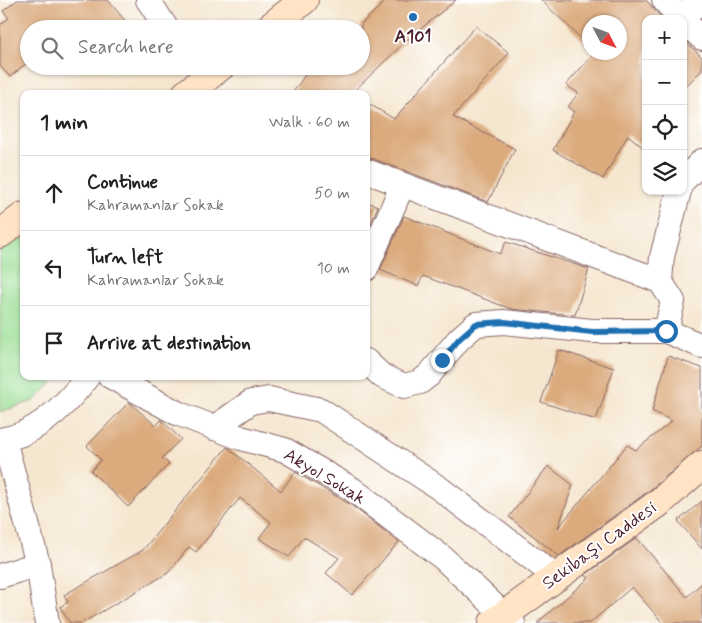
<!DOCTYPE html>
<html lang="en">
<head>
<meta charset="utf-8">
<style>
  body { margin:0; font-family:Mynerve,sans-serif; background:#f2f2f2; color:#222 }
  .controls { position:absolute; right:15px; top:15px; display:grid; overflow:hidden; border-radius:10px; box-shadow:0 1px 4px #0004 }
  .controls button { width:45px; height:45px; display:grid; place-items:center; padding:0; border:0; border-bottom:1px solid #e0e0e0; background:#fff; color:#222; font:25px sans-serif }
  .compass { position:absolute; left:582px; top:15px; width:45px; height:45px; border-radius:50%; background:#fff; box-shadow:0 1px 4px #0004; rotate:131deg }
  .stop { position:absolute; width:15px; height:15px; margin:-11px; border:4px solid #1f6fb2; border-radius:50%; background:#fff }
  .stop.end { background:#1f6fb2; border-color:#fff; box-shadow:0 1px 5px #0008 }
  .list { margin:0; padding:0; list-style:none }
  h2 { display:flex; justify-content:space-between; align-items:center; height:65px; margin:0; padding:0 20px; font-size:21px }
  h2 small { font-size:16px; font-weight:400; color:#767676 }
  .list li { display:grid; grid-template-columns:32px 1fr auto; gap:15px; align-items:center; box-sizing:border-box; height:75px; padding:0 20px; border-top:1px solid #e0e0e0 }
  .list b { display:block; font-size:19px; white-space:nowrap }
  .list p { margin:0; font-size:16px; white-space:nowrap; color:#767676 }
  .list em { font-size:16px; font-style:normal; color:#767676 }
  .icon { flex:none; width:28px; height:28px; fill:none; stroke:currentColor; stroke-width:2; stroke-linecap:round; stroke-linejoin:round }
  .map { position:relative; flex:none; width:702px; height:623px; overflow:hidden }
  .search { position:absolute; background:#fff; box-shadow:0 1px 4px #0004; left:20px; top:20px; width:350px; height:55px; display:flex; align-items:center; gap:12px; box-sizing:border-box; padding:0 18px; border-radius:28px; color:#767676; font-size:19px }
  .panel { position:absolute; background:#fff; box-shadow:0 1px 4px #0004; left:20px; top:90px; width:350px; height:290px; border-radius:10px }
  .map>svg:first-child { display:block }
  .green { fill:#9cde95; stroke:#737e60 }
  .building { fill:#dbab7e }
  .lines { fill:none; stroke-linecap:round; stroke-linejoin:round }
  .street-casing { stroke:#866564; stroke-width:26 }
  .secondary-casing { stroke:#866564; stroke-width:30 }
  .street { stroke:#fff; stroke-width:24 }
  .secondary { stroke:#ffe4c6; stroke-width:28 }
  .route { stroke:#1f6fb2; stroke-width:6 }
  .poi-dot { fill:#1f6fb2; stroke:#fff; stroke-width:2 }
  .labels { text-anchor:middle; stroke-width:4; stroke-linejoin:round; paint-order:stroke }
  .poi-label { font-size:18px; font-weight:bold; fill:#4a1f2b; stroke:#fff }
  .street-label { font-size:18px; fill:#4a1f2b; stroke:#fff }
</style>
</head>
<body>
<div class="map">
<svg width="702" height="623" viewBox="0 0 702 623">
  <rect width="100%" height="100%" fill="#fff"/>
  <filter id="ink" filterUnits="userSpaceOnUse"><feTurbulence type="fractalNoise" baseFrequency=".02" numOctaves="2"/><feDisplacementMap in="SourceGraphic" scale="10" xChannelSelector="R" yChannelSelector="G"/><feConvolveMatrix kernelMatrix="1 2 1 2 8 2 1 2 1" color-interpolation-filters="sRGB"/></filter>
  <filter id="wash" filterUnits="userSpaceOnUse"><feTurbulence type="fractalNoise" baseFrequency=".0096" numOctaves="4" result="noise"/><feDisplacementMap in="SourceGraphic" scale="20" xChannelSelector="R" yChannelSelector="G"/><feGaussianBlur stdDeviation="1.12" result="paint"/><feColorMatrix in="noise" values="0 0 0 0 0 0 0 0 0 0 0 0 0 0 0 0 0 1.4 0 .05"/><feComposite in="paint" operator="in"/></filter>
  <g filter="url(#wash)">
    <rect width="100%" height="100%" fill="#f5e6cf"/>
    <polygon class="green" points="24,232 24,376 59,376 34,401 0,412 0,251"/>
    <g id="blocks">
      <g class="building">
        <polygon points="17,0 108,0 132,29 29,29 29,61 10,77 0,66 0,25 9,18 3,11"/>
        <polygon points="387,0 456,0 407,40 351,94 292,94 311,66 361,66 361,24"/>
        <polygon points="541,0 646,0 662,19 646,19 646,150 628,135 603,179 553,150 574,112 568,107 578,93 566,85 595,52 620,52 620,22 590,22 590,47"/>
        <polygon points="476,26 509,53 453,117 515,149 488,202 366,156 366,102 394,119"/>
        <polygon points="683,40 702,57 702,70 683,89"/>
        <polygon points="366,202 378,206 366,234"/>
        <polygon points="404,216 500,254 506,242 589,269 575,315 511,309 423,276 418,286 380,270"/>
        <polygon points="559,350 614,368 596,420 541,402"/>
        <polygon points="668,356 702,368 702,446 650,490 559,556 509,517 548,466 573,485 558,528 627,445 636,450 672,421 652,411"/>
        <polygon points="129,402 156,426 161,420 181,439 162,458 169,464 128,507 91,471 101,460 87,446"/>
        <polygon points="227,447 281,491 295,472 351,505 399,542 352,595 326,573 339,558 304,537 289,557 259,538 271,522 240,498 196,552 189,547 168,573 82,623 70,623 60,607 68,602 64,595 143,550"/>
        <polygon points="702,501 702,549 678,521"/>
        <polygon points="637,538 687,597 702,583 702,623 663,623 632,587 590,623 537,623 589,578 585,575"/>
      </g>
    </g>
  </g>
  <g filter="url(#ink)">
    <use href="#blocks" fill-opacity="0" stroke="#866564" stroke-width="1"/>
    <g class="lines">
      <g class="street-casing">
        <g id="street">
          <polyline points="148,0 167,29"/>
          <polyline points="664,0 681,19"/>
          <polyline points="678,16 702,4"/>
          <polyline points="683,21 702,38"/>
          <polyline points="366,171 660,281"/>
          <polyline points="683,181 702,161"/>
          <polyline points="366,269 402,186"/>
          <polyline points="666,331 673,301 660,281 662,257 679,191"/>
          <polyline points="366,361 382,376 404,386 420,382 429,375 459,339 476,324 504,322 592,331 666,331 702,346"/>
          <polyline points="110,376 177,413 241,438 285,450 352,489 443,558 513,623"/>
          <polyline points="214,428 251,402 269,399 321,410 439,488 555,576"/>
          <path d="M0 440C37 435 67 404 88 376"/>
          <polyline points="4,440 38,564 47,623"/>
          <polyline points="0,576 38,564"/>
        </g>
      </g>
      <g class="secondary-casing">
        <g id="secondary">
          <polyline points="268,29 304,0"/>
          <polyline points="186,94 221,66"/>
          <polyline points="0,234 24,216"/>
          <polyline points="493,623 660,502 702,465"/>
        </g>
      </g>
      <use href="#street" class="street"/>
      <use href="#secondary" class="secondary"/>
    </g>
  </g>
  <g class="lines" filter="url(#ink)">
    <polyline class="route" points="442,360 459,339 476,324 504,322 592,332 666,331"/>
  </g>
  <circle class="poi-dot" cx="413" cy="17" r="5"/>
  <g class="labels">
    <g class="poi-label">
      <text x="413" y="42">A101</text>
    </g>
    <g class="street-label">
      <text transform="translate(325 476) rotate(31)" y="6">Akyol Sokak</text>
      <text transform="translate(599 545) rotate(-36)" y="6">Sekibaşı Caddesi</text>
    </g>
  </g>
</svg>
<div class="controls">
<button>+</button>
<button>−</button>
<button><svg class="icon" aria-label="locate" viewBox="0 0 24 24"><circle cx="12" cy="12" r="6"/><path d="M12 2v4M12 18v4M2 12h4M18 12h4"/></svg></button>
<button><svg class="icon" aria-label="layers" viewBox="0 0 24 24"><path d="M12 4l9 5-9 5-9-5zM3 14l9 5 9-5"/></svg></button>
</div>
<svg class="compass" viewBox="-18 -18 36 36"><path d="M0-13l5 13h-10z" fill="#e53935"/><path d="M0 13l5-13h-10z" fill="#767676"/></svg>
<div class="stop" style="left:666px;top:331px"></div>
<div class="stop end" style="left:442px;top:360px"></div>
<div class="search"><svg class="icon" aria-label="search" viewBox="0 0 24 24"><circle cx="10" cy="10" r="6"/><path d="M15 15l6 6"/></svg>Search here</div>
<section class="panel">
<h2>1 min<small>Walk · 60 m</small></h2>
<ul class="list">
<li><svg class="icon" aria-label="ahead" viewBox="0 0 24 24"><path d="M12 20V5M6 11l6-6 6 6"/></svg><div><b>Continue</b><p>Kahramanlar Sokak</p></div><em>50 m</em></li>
<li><svg class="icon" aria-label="left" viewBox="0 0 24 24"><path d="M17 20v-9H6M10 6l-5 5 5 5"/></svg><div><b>Turn left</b><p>Kahramanlar Sokak</p></div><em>10 m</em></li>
<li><svg class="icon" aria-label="arrive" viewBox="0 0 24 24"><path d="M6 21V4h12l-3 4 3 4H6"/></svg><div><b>Arrive at destination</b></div></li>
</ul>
</section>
</div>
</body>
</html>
